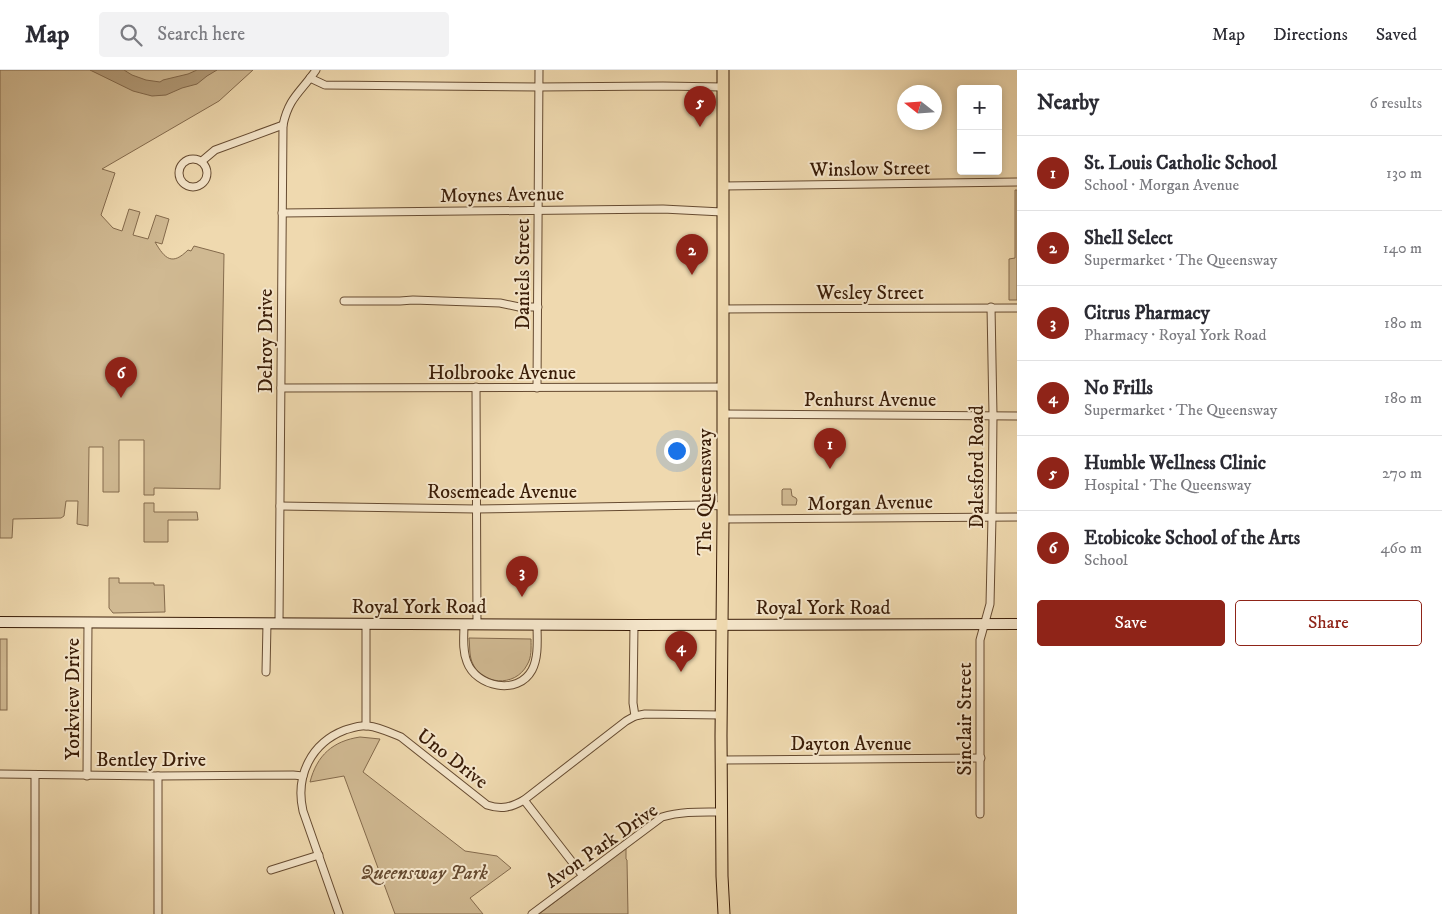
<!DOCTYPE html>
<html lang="en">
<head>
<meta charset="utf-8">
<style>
  body { margin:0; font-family:"IM FELL DW Pica",serif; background:#f2f2f3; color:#2b2b33 }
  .controls { position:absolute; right:15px; top:15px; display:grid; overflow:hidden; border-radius:5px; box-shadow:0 2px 8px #0003 }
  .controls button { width:45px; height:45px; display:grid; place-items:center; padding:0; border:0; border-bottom:1px solid #e1e1e2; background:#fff; color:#2b2b33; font:25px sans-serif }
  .compass { position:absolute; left:897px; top:15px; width:45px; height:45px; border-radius:50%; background:#fff; box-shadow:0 2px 8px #0003; rotate:287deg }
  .you { position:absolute; left:676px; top:380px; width:18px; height:18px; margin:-12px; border:4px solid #fff; border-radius:50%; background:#1a73e8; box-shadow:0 0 0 8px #1a73e833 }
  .badge { display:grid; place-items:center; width:32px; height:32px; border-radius:50%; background:#8f2418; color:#fff; font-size:16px; font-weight:700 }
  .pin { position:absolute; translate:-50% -41px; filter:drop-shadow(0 1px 2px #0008) }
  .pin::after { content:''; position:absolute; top:26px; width:18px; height:15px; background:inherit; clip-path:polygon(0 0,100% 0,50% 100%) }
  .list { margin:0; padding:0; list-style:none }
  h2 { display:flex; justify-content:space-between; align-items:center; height:65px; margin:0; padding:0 20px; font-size:21px }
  h2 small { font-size:16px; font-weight:400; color:#7c7c81 }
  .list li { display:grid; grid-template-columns:32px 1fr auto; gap:15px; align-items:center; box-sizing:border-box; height:75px; padding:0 20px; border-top:1px solid #e1e1e2 }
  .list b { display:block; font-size:19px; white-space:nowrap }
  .list p { margin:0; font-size:16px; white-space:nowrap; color:#7c7c81 }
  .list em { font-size:16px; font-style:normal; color:#7c7c81 }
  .actions { display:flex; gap:10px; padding:15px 20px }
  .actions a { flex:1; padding:11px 0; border:1px solid #8f2418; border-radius:5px; text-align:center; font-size:18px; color:#8f2418 }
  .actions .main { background:#8f2418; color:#fff }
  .icon { flex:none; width:28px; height:28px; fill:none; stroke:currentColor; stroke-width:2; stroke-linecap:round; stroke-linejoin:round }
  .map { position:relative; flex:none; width:1017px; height:844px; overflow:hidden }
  header { display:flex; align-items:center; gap:30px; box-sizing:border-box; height:70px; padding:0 25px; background:#fff; border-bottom:1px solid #e1e1e2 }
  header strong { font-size:24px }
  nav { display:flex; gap:28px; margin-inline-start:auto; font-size:18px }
  .search { width:350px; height:45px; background:#f2f2f3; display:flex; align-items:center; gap:12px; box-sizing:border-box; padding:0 18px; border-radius:5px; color:#7c7c81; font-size:19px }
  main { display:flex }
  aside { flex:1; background:#fff }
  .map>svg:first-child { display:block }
  .green { fill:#d0b992; stroke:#846a4c }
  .water { fill:#b19976; stroke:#81674a }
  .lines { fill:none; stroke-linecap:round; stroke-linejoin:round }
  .minor-casing { stroke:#664b31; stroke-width:9 }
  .secondary-casing { stroke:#391c07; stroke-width:12 }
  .primary-casing { stroke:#391c07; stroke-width:13 }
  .minor { stroke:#f5e6cb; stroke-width:7 }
  .secondary { stroke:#f5e6cb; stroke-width:10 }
  .primary { stroke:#efd9af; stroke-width:11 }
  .labels { text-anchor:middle; stroke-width:4; stroke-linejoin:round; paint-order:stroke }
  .street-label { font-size:20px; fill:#391c07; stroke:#f5e6cb }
  .park-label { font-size:20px; font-style:italic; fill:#664b31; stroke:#f5e6cb }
</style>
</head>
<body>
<header>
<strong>Map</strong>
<div class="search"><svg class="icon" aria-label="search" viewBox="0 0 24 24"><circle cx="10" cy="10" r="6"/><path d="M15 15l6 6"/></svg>Search here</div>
<nav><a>Map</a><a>Directions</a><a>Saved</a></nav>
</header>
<main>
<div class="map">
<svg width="1017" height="844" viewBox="0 0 1017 844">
  <rect width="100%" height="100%" fill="#efd9af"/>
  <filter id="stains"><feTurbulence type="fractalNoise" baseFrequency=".004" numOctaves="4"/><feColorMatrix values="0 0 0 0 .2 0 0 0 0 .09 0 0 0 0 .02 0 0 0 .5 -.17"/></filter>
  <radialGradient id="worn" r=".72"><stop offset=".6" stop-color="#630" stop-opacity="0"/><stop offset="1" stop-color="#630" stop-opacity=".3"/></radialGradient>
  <g class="green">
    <path d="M0 0H253L219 31 102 99 115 103 101 145 113 158 122 161 129 139 140 142 133 165 148 169 156 145 169 149 162 174 155 172C165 189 172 196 188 180L191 181 194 176 224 184 220 419 154 418V425H144V370H119V422H103V377H89L88 456 77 454 78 431H66L64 446 61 448 13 449 12 468H0Z"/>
    <polygon points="1015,120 1017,120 1017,230 1009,230 1009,189 1015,188"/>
    <polygon points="783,419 791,419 792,426 796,428 797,430 796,435 782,435 782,420"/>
    <polygon points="144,433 154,433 154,442 197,442 198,450 168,450 168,472 144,472"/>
    <polygon points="109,508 119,508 119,513 154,513 154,515 164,515 165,542 113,543 109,538"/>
    <path d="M469 568 531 569C531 578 532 587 527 595 515 618 481 615 472 592 469 584 470 576 469 568Z"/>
    <rect x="0" y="569" width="7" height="71"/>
    <path d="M360 667 380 669 363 702 465 781 497 786 511 798 470 828 483 844H395L344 706 310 712C317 685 333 671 360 667Z"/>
    <polygon points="626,778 626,789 627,790 628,844 539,844"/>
  </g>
  <polygon class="water" points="90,0 124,0 132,5 146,10 160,12 163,10 188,4 197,0 217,0 207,6 197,14 182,18 166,25 152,26 133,21"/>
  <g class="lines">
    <g class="minor-casing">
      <g id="minor">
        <polyline points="310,8 325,15 539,17 663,16 723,17"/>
        <circle cx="193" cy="103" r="14"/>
        <polyline points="202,91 215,80 283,55"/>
        <polyline points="723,116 1017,112"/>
        <polyline points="282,143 663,139 722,142"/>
        <polyline points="344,231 400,231 413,230 500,233 519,237 538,237"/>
        <polyline points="722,239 1017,238"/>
        <polyline points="476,317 477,554"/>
        <polyline points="281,318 723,317"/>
        <polyline points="537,318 539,0"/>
        <polyline points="723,344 1017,346"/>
        <polyline points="280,436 476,439 703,435 723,436"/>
        <polyline points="723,449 1017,447"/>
        <path d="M279 553 283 55C289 27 301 22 316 0"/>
        <polyline points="366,554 366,656"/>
        <path d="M464 554C464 566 462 580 467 592 476 617 518 626 532 600 539 587 537 568 537 554"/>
        <polyline points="634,555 633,633 635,646"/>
        <polyline points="266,602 267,553"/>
        <polyline points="722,690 981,688"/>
        <polyline points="0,704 158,706 293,705 303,706"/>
        <polyline points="87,706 88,552"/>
        <polyline points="524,730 583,806"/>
        <polyline points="980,744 980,570 990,534 992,447 993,345 991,237"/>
        <polyline points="271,800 319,785"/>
        <polyline points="35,844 35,706"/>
        <polyline points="158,844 158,706"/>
        <path d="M339 844 303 741C295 706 311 673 345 660 352 658 360 655 368 656 379 657 391 663 401 667L487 735C502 740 512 737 524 730L626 651 635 646 645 644 721 645"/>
        <path d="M532 844 662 747C682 741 701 742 722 742"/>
      </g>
    </g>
    <g class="secondary-casing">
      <polyline id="secondary" points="0,552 634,555 1017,554"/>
    </g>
    <g class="primary-casing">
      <polyline id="primary" points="723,0 723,449 721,666 722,806 724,844"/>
    </g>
    <use href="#minor" class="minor"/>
    <use href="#secondary" class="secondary"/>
    <use href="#primary" class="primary"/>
  </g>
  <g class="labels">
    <g class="street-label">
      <text transform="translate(870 98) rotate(-1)" y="7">Winslow Street</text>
      <text transform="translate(502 124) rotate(-1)" y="7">Moynes Avenue</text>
      <text transform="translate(522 204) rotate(-90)" y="7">Daniels Street</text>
      <text x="870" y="229">Wesley Street</text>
      <text transform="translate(265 271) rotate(-90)" y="7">Delroy Drive</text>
      <text x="502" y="309">Holbrooke Avenue</text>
      <text x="870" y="336">Penhurst Avenue</text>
      <text transform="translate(976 397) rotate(-90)" y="7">Dalesford Road</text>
      <text x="502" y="428">Rosemeade Avenue</text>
      <text transform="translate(704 422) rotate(-90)" y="7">The Queensway</text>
      <text transform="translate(870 432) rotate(-1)" y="7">Morgan Avenue</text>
      <text x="419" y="543">Royal York Road</text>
      <text x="823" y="544">Royal York Road</text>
      <text transform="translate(72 629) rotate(-90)" y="7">Yorkview Drive</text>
      <text transform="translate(964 649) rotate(-90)" y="7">Sinclair Street</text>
      <text x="851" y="680">Dayton Avenue</text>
      <text transform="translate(453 688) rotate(38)" y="7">Uno Drive</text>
      <text x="151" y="696">Bentley Drive</text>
      <text transform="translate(601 775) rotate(-35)" y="7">Avon Park Drive</text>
    </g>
    <g class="park-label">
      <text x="424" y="809">Queensway Park</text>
    </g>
  </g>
  <rect width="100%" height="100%" filter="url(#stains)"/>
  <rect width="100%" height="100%" fill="url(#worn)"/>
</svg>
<div class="controls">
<button>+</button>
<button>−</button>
</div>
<svg class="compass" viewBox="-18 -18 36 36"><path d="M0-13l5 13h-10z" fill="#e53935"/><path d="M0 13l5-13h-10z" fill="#7c7c81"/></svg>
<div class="you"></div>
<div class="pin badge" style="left:830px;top:399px">1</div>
<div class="pin badge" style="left:692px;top:205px">2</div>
<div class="pin badge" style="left:522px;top:527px">3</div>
<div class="pin badge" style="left:681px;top:602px">4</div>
<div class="pin badge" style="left:700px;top:57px">5</div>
<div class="pin badge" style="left:121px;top:328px">6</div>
</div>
<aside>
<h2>Nearby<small>6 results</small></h2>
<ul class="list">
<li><span class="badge">1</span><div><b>St. Louis Catholic School</b><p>School · Morgan Avenue</p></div><em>130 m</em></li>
<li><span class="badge">2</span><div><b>Shell Select</b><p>Supermarket · The Queensway</p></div><em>140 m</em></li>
<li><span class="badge">3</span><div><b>Citrus Pharmacy</b><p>Pharmacy · Royal York Road</p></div><em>180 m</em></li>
<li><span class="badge">4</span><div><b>No Frills</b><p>Supermarket · The Queensway</p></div><em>180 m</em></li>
<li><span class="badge">5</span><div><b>Humble Wellness Clinic</b><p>Hospital · The Queensway</p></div><em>270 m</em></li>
<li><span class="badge">6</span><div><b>Etobicoke School of the Arts</b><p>School</p></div><em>460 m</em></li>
</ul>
<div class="actions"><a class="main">Save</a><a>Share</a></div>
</aside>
</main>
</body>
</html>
